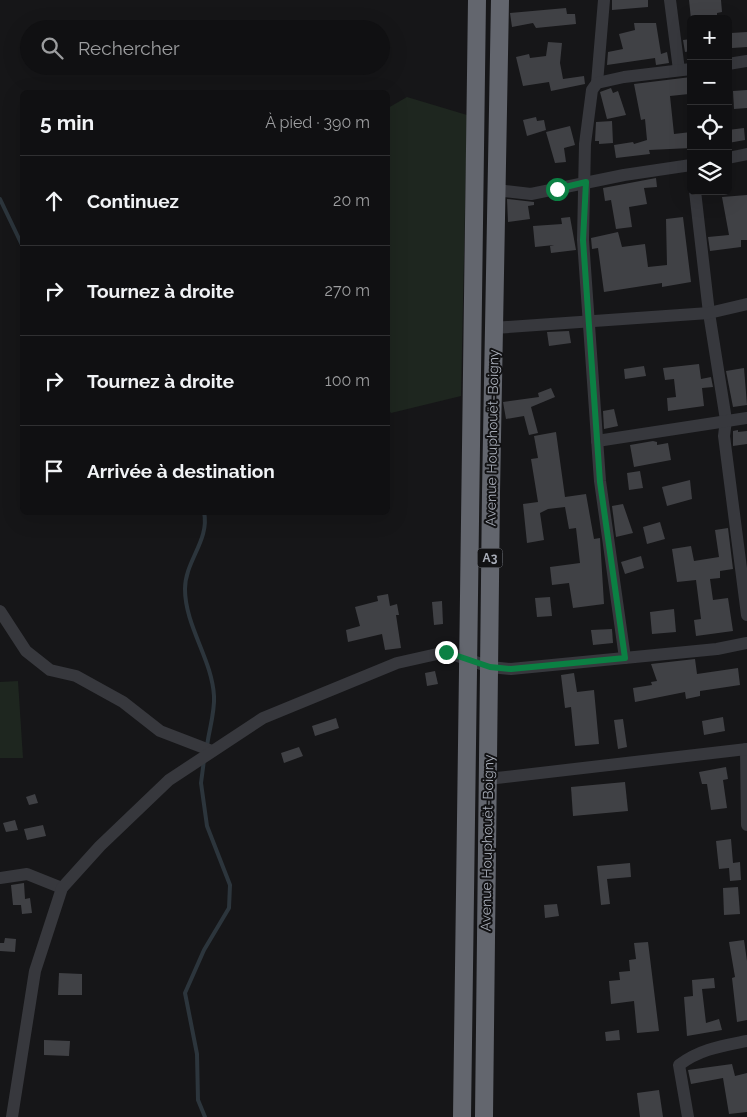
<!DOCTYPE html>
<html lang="fr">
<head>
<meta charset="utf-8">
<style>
  body { margin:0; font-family:Raleway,sans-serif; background:#1e1e20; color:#f1f3f6 }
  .controls { position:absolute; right:15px; top:15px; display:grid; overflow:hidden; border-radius:8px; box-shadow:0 5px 20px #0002 }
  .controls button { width:45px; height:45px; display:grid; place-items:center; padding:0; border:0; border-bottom:1px solid #303032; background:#101012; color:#f1f3f6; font:25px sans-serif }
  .stop { position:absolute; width:15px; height:15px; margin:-11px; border:4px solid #0b8043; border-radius:50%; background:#fff }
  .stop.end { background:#0b8043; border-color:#fff; box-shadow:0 1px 5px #0008 }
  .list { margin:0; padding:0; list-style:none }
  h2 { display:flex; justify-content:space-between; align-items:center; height:65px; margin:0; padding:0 20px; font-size:21px }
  h2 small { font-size:16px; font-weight:400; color:#9c9d9f }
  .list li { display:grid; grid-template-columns:32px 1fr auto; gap:15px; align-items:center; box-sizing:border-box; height:90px; padding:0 20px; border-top:1px solid #303032 }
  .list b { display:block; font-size:19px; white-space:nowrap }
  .list em { font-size:16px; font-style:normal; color:#9c9d9f }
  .icon { flex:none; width:28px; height:28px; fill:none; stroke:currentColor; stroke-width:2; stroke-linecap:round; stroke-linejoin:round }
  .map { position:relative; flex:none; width:747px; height:1117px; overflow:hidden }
  .search { position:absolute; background:#101012; box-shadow:0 5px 20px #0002; left:20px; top:20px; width:370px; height:55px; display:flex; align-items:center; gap:12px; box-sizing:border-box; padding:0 18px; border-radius:28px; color:#9c9d9f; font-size:19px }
  .panel { position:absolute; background:#101012; box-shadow:0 5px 20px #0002; left:20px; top:90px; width:370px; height:425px; border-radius:8px }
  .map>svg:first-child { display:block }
  .green { fill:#1e261f }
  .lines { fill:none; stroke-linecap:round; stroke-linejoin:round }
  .stream { stroke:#2c353c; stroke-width:4 }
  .building { fill:#404145 }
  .minor { stroke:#37383d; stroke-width:12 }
  .highway { stroke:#63666e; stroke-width:18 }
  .route { stroke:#0b8043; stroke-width:6 }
  .labels { text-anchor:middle; stroke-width:4; stroke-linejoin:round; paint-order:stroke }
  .shield { fill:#111113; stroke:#7b7e86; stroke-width:1 }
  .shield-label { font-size:12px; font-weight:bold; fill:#a8adb8 }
  .street-label { font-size:14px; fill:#a8adb8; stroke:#111113 }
</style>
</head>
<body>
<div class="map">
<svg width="747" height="1117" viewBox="0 0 747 1117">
  <rect width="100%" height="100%" fill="#161618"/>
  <g class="green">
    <polygon points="407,97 467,115 461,396 391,413 388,409 388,108"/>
    <polygon points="18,681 23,758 0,758 0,682"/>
  </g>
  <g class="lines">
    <g class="stream">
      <polyline points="0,199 22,245"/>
      <path d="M204 512C210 540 185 561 185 589 185 626 212 659 214 696 215 712 209 730 207 746"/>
      <polyline points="204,760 201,783 207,826 230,885 229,908 204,950 185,993 197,1054 198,1100 205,1117"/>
    </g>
  </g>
  <g class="building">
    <polygon points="612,0 648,0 648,7 612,10"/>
    <polygon points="689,0 721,0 722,12 717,13 717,19 691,19"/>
    <polygon points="566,8 567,14 575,14 576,24 536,28 533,23 512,27 510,13"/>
    <polygon points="634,23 656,23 661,54 667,52 669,63 656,65 655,58 607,65 608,52 623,49 619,34 635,30"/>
    <polygon points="747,32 747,47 732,48 731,33"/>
    <polygon points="691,39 691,51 685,52 683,40"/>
    <polygon points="548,42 562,43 560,63 563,79 584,76 585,84 551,91 549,82 523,86 516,57 529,54 530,58 546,56"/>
    <polygon points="691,77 689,94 670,96 674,134 691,132 691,148 649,150 650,154 616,158 614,145 633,142 634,144 647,140 645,119 641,120 634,84"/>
    <polygon points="611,88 613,93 618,91 626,115 607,119 600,92"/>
    <polygon points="747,90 747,108 734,109 733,91"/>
    <polygon points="536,117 537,121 544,120 546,130 527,136 523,120"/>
    <polygon points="612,121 613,143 599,144 599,141 595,141 596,122"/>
    <polygon points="570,126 575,145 564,148 566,162 555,163 546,132"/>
    <polygon points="744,128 745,140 728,143 728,130"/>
    <polygon points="656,178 657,187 644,188 647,204 629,207 632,227 616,229 611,200 605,201 603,188"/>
    <polygon points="747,195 747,240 741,240 741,247 710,251 708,237 729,235 722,197"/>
    <polygon points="507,199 534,202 534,205 528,206 530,219 508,222"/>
    <polygon points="570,217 576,250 551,253 550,246 554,245 535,247 533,226 562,224 561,218"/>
    <polygon points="683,217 691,282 662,287 662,283 604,292 598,248 592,249 591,238 618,232 622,247 645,244 648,267 667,265 666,219"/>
    <polygon points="569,331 571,343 549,346 547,332"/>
    <polygon points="699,364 701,379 711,377 713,387 702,388 704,406 668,411 667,398 676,397 674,379 665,380 663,368"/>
    <polygon points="644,366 646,376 625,379 624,369"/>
    <polygon points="744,368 747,405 733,407 726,371"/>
    <polygon points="551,388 555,397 531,407 538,433 529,435 524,416 506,419 503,402 539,397 538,393"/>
    <polygon points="614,409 618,426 604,429 603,411"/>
    <polygon points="738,430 738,432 747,431 747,444 733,446 733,431"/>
    <polygon points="556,432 565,497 586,494 594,539 600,538 604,604 573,608 569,583 552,585 550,567 580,563 576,528 569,529 565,507 548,509 540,513 544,540 527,543 523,504 538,502 531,459 538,458 534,436"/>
    <polygon points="653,441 657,442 657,445 668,443 671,460 634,467 630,445"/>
    <polygon points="640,471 643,488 629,490 627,473"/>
    <polygon points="690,480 692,499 667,506 662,487"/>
    <polygon points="623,504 633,533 616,537 612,506"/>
    <polygon points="660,522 665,539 647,544 643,527"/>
    <polygon points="728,528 733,569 720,571 720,578 710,579 713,600 728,598 733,631 696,636 694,620 701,619 696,580 677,582 672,549 691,546 694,561 719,557 715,530"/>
    <polygon points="641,556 644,568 625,574 621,562"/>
    <polygon points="388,594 390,606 397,604 399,615 396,615 401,648 385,650 382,634 348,642 346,630 360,626 355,607 378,601 377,596"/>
    <polygon points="550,597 552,616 537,617 535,598"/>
    <polygon points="442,601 443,624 434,625 432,602"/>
    <polygon points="674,609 676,632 652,634 650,612"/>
    <polygon points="612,629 613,643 593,645 591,630"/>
    <polygon points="695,659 697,674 738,668 740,685 700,691 700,696 686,699 685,692 635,702 633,688 652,685 651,682 657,681 651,664"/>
    <polygon points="435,671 438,684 427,686 425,673"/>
    <polygon points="574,673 577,692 594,690 599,744 575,746 571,707 565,708 561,675"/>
    <polygon points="723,717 725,731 704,735 702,721"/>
    <polygon points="336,718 339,728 315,736 312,726"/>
    <polygon points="623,719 627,747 618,749 614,720"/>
    <polygon points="299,747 303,756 284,763 281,753"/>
    <polygon points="726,767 728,779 723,780 727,808 711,810 707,784 702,784 699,772"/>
    <polygon points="625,782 628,811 573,816 571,787"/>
    <polygon points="35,794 38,803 29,805 26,797"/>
    <polygon points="15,820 18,830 6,832 3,823"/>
    <polygon points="43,825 46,836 27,840 24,829"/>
    <polygon points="731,839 733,863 740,862 741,880 730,881 729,868 719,869 716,841"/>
    <polygon points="630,863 631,877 607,879 610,904 601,905 597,866"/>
    <polygon points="24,883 25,899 30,898 32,913 22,914 21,905 13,905 11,885"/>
    <polygon points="738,887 740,914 724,915 723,888"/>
    <polygon points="557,904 559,916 545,918 544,905"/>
    <polygon points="5,938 16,939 15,952 0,951 0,943 4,943"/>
    <polygon points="744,940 747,961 747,1020 737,1022 732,978 735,977 729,942"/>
    <polygon points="648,942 659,1031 637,1033 634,1001 611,1004 609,981 620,980 619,972 630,971 629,960 636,959 634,943"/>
    <polygon points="59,973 82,974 82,995 58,995"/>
    <polygon points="714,978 715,988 702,989 706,1023 719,1019 722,1030 687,1036 684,997 693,996 692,980"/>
    <polygon points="619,1030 620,1040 606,1041 605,1032"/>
    <polygon points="44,1040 70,1041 69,1056 44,1055"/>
    <polygon points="732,1064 735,1076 747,1073 747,1112 729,1114 723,1078 691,1084 688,1070"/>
    <polygon points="659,1090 663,1117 640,1117 637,1093"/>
  </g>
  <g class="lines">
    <g class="minor">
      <polyline points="670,0 679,70"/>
      <polyline points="728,64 747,61"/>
      <polyline points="597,83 604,0"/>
      <polyline points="728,158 747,154"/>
      <polyline points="496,190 531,194 624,175 691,165"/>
      <polyline points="695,191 709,313 726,420 724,436 747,615"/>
      <polyline points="494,328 709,313 747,304"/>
      <polyline points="597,441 747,418"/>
      <polyline points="0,611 26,651 50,670 76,676 123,702 160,731 212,751"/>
      <polyline points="625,658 600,481 583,240 585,144 592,90 597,83 624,77 691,69"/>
      <polyline points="746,749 747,825"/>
      <polyline points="488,779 747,749"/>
      <polyline points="0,878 27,874 62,888"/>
      <polyline points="12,1117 35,971 62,888 100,846 169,780 263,718 397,663 446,652 490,667 511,669 717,649 747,643"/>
      <path d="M688 1117 679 1065C700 1049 722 1046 747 1041"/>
    </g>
    <g class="highway">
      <polyline points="462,1117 477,0"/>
      <polyline points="484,1117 491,492 500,0"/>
    </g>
  </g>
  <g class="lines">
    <polyline class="route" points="446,652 490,667 511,669 625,658 600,482 583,240 586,182 557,189"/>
  </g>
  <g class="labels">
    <rect class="shield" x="477.5" y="548.5" width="25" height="19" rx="4"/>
    <g class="shield-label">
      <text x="490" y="562">A3</text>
    </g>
    <g class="street-label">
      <text transform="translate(492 438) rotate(-89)" y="5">Avenue Houphouët-Boigny</text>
      <text transform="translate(487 843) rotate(-89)" y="5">Avenue Houphouët-Boigny</text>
    </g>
  </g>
</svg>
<div class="controls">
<button>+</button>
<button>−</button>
<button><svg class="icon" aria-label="locate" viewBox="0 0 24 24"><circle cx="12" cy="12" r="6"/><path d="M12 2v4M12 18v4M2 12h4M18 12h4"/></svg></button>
<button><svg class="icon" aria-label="layers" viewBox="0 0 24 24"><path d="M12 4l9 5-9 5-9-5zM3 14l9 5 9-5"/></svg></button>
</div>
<div class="stop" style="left:557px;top:189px"></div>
<div class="stop end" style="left:446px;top:652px"></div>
<div class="search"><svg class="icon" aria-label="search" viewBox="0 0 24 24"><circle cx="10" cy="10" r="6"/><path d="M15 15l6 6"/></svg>Rechercher</div>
<section class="panel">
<h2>5 min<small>À pied · 390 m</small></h2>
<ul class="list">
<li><svg class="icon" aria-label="ahead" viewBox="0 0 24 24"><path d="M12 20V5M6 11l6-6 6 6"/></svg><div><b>Continuez</b></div><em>20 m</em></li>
<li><svg class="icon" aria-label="right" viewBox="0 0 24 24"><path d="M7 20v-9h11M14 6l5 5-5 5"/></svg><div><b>Tournez à droite</b></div><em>270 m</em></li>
<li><svg class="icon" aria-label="right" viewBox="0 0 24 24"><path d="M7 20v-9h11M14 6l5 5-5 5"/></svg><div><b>Tournez à droite</b></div><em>100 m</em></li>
<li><svg class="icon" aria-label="arrive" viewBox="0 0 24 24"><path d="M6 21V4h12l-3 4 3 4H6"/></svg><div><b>Arrivée à destination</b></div></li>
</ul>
</section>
</div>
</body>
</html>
